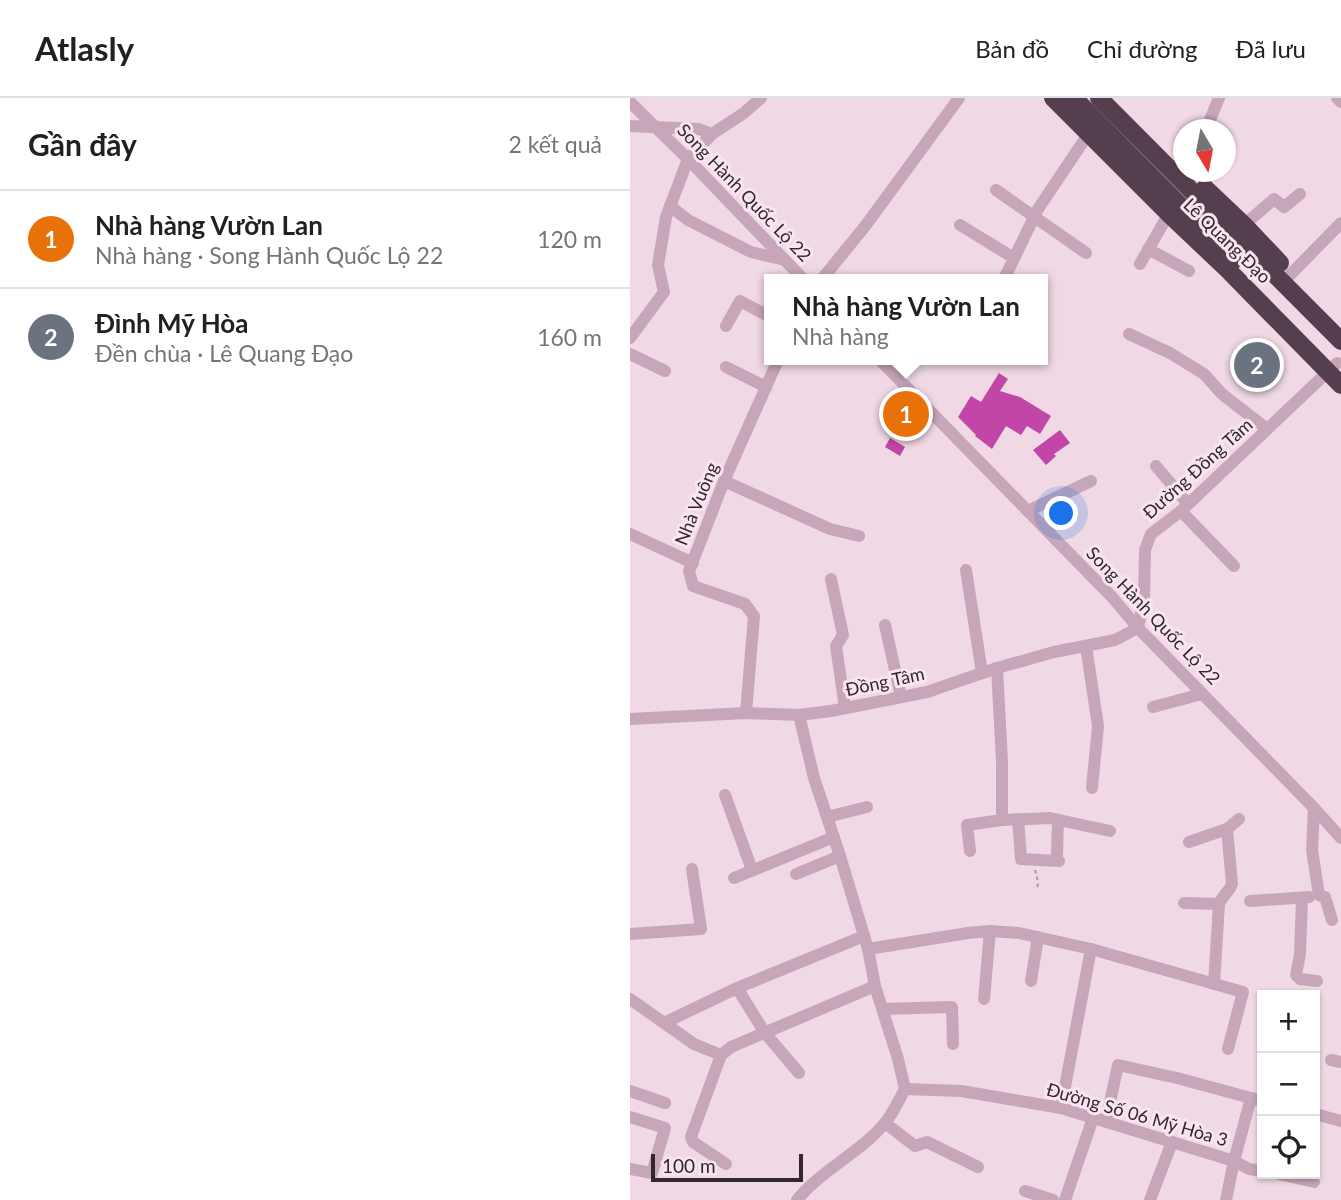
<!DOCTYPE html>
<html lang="vi">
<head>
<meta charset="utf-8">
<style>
  body { margin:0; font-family:Lato,sans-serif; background:#f6f6f6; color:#202124 }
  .controls { position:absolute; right:21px; bottom:21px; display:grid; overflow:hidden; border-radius:0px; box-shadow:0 2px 5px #0004 }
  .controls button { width:63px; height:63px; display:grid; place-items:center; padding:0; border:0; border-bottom:2px solid #e0e0e0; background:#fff; color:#202124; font:35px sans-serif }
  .compass { position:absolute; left:543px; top:21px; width:63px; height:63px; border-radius:50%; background:#fff; box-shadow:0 2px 5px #0004; rotate:170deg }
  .scale { position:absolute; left:21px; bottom:18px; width:152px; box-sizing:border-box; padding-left:7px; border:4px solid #342630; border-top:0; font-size:19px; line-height:24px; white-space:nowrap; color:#342630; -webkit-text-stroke:5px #f8e5ef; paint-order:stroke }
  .you { position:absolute; left:432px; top:416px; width:24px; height:24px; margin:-18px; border:5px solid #fff; border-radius:50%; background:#1a73e8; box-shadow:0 0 0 10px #1a73e833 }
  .badge { display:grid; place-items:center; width:46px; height:46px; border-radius:50%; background:#db2777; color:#fff; font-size:23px; font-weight:700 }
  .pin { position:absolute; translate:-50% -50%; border:4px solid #fff; box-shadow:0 2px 7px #0006 }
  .popup { position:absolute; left:134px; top:176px; width:284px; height:91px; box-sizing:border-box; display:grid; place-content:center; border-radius:0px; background:#fff; filter:drop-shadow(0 2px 5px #0005); font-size:23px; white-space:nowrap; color:#757577 }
  .popup b { font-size:26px; color:#202124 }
  .popup::after { content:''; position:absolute; left:50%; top:100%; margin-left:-14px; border:14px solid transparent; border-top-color:#fff }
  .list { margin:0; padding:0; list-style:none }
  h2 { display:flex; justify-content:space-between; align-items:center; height:91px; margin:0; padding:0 28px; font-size:30px }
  h2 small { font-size:23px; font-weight:400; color:#757577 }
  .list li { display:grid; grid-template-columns:46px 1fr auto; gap:21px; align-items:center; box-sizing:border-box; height:98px; padding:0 28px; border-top:2px solid #e0e0e0 }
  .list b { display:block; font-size:26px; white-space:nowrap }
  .list p { margin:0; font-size:23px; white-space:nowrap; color:#757577 }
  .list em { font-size:23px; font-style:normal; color:#757577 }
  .icon { flex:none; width:38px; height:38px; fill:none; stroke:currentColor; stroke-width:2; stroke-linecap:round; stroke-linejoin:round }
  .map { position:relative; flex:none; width:711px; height:1102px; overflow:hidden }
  header { display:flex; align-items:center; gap:42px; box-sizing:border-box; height:98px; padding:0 35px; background:#fff; border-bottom:2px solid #e0e0e0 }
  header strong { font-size:33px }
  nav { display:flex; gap:38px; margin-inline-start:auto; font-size:24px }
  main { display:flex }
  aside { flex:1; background:#fff }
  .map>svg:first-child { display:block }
  .building { fill:#c245a8 }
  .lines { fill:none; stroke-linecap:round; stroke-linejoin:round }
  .path { stroke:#b390a5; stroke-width:2; stroke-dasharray:3.5 3.5; stroke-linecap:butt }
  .minor { stroke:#c8a6b9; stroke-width:12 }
  .highway { stroke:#553e4e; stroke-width:18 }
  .labels { text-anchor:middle; stroke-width:6; stroke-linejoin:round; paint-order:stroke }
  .street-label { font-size:18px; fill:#342630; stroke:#f8e5ef }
</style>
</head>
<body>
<header>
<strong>Atlasly</strong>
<nav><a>Bản đồ</a><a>Chỉ đường</a><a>Đã lưu</a></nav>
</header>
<main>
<aside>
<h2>Gần đây<small>2 kết quả</small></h2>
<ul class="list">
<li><span class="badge" style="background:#e8710a">1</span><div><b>Nhà hàng Vườn Lan</b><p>Nhà hàng · Song Hành Quốc Lộ 22</p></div><em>120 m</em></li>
<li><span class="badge" style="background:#6b7280">2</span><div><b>Đình Mỹ Hòa</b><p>Đền chùa · Lê Quang Đạo</p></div><em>160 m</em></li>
</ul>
</aside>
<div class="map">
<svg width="711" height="1102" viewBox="0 0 711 1102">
  <rect width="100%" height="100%" fill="#f0d9e5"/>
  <g class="building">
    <polygon points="628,253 641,263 627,282 613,272"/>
    <polygon points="369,275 378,281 370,293 390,299 421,318 410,336 397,328 391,337 376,328 362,351 345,338 346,337 328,319 341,298 351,304"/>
    <polygon points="430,332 440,345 424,356 426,358 416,367 403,352"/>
    <polygon points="260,340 275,349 270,358 255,349"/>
  </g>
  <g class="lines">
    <polyline class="path" points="405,772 407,778 408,792"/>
    <g class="minor">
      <polyline points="707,0 711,4"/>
      <polyline points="0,4 58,61 173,181"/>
      <polyline points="0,28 69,31 82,36 114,15 131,0"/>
      <polyline points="576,32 589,0"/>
      <polyline points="562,78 564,74"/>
      <polyline points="366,92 456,155"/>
      <polyline points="40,108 58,122 121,154 155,162"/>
      <polyline points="330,127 384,160"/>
      <polyline points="614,127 644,101 654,109 670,96"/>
      <polyline points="518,151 559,173"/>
      <polyline points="510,166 542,110"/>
      <polyline points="192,181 236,127 329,0"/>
      <polyline points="374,181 408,111 463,29"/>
      <polyline points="653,184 711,125"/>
      <polyline points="96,228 110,203 140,219"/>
      <polyline points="499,236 540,255 574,276 592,296 637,331"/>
      <polyline points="0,240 34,194 28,167 36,119 58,61 82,36"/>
      <polyline points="0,256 35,273"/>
      <polyline points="250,262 482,499 508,530 684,710 711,740"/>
      <polyline points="96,269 136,289"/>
      <polyline points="526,368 558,406"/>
      <polyline points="94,383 200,431 229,438"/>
      <polyline points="398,413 461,383"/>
      <polyline points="551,413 604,468"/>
      <polyline points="0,436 63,465"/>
      <polyline points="336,472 352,575"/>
      <polyline points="201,481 213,537 206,548 215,610"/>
      <polyline points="255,527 271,599"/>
      <polyline points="456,548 468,628 462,690"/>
      <polyline points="367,570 372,664 372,722"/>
      <polyline points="523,609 572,596"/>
      <polyline points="116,615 124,518 115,506 63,488 59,473 94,383 148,262"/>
      <polyline points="0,621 116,615 169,617 201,613 297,594 367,570 424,554 485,542 508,530 514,501 515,452 521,436 551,413 707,265"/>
      <polyline points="95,697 122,772"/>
      <polyline points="684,710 682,752 689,797 695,799 702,822"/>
      <polyline points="197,719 237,709"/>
      <polyline points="388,721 391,761 429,763"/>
      <polyline points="559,744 597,731 609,721"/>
      <polyline points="340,753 337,727 372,722 420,720 480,733"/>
      <polyline points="427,756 428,722"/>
      <polyline points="166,776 210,758"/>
      <polyline points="104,780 204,739"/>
      <polyline points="672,801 670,856 666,877 670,881 687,883"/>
      <polyline points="620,803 679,799"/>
      <polyline points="554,805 589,806"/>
      <polyline points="0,836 71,831 62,771"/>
      <polyline points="238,851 338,835 360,833 389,835 461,851 613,894 598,951"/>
      <polyline points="401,883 408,839"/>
      <path d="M584 886 589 806C592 798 600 793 602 786L597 731"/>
      <polyline points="107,890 135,935 169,975"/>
      <polyline points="0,901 64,946 91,957 101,949 245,888"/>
      <polyline points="354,901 360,833"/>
      <polyline points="252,911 322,909 323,946"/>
      <polyline points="34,925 107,890 234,838"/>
      <polyline points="91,957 61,1039 63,1044 96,1066"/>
      <polyline points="701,962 711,964"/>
      <polyline points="275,991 331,993 431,1010 604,1063 619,1071 632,1073"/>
      <polyline points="0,993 35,1005"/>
      <polyline points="431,1010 461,851"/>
      <polyline points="685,1016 711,1023"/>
      <polyline points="0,1019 35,1030 22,1075 0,1071"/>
      <polyline points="476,1023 488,967 547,980 632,1003"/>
      <polyline points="255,1025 285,1048 297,1044 348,1069"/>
      <polyline points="649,1076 684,1084"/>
      <polyline points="395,1093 423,1102"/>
      <path d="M167 1102C191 1072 230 1055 255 1025 263 1015 269 1002 275 991L268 961 245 888 238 851 210 758 184 680 169 617"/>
      <polyline points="435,1102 463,1020"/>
      <polyline points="520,1102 542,1044"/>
      <polyline points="596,1102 604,1063 621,1000"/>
    </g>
    <g class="highway">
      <polyline points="423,0 539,116 597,171 711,287"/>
      <polyline points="444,0 604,162"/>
      <polyline points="469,0 711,243"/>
      <polyline points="575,90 614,127 650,165"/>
    </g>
  </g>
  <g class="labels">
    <g class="street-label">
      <text transform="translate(114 95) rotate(46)" y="6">Song Hành Quốc Lộ 22</text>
      <text transform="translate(597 143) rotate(44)" y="6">Lê Quang Đạo</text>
      <text transform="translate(568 371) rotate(-42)" y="6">Đường Đồng Tâm</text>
      <text transform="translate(67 406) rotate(-68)" y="6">Nhà Vuông</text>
      <text transform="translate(523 518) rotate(46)" y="6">Song Hành Quốc Lộ 22</text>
      <text transform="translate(255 584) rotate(-12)" y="6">Đồng Tâm</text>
      <text transform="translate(507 1017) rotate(16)" y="6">Đường Số 06 Mỹ Hòa 3</text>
    </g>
  </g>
</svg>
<div class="controls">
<button>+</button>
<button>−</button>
<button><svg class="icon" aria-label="locate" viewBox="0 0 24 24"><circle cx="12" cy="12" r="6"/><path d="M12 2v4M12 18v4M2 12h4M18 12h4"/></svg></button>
</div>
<svg class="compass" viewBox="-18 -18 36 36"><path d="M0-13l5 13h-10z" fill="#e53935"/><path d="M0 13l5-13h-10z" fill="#757577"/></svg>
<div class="scale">100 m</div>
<div class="you"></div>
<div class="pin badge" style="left:276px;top:316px;background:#e8710a">1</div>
<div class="popup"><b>Nhà hàng Vườn Lan</b>Nhà hàng</div>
<div class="pin badge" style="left:627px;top:267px;background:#6b7280">2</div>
</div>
</main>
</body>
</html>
